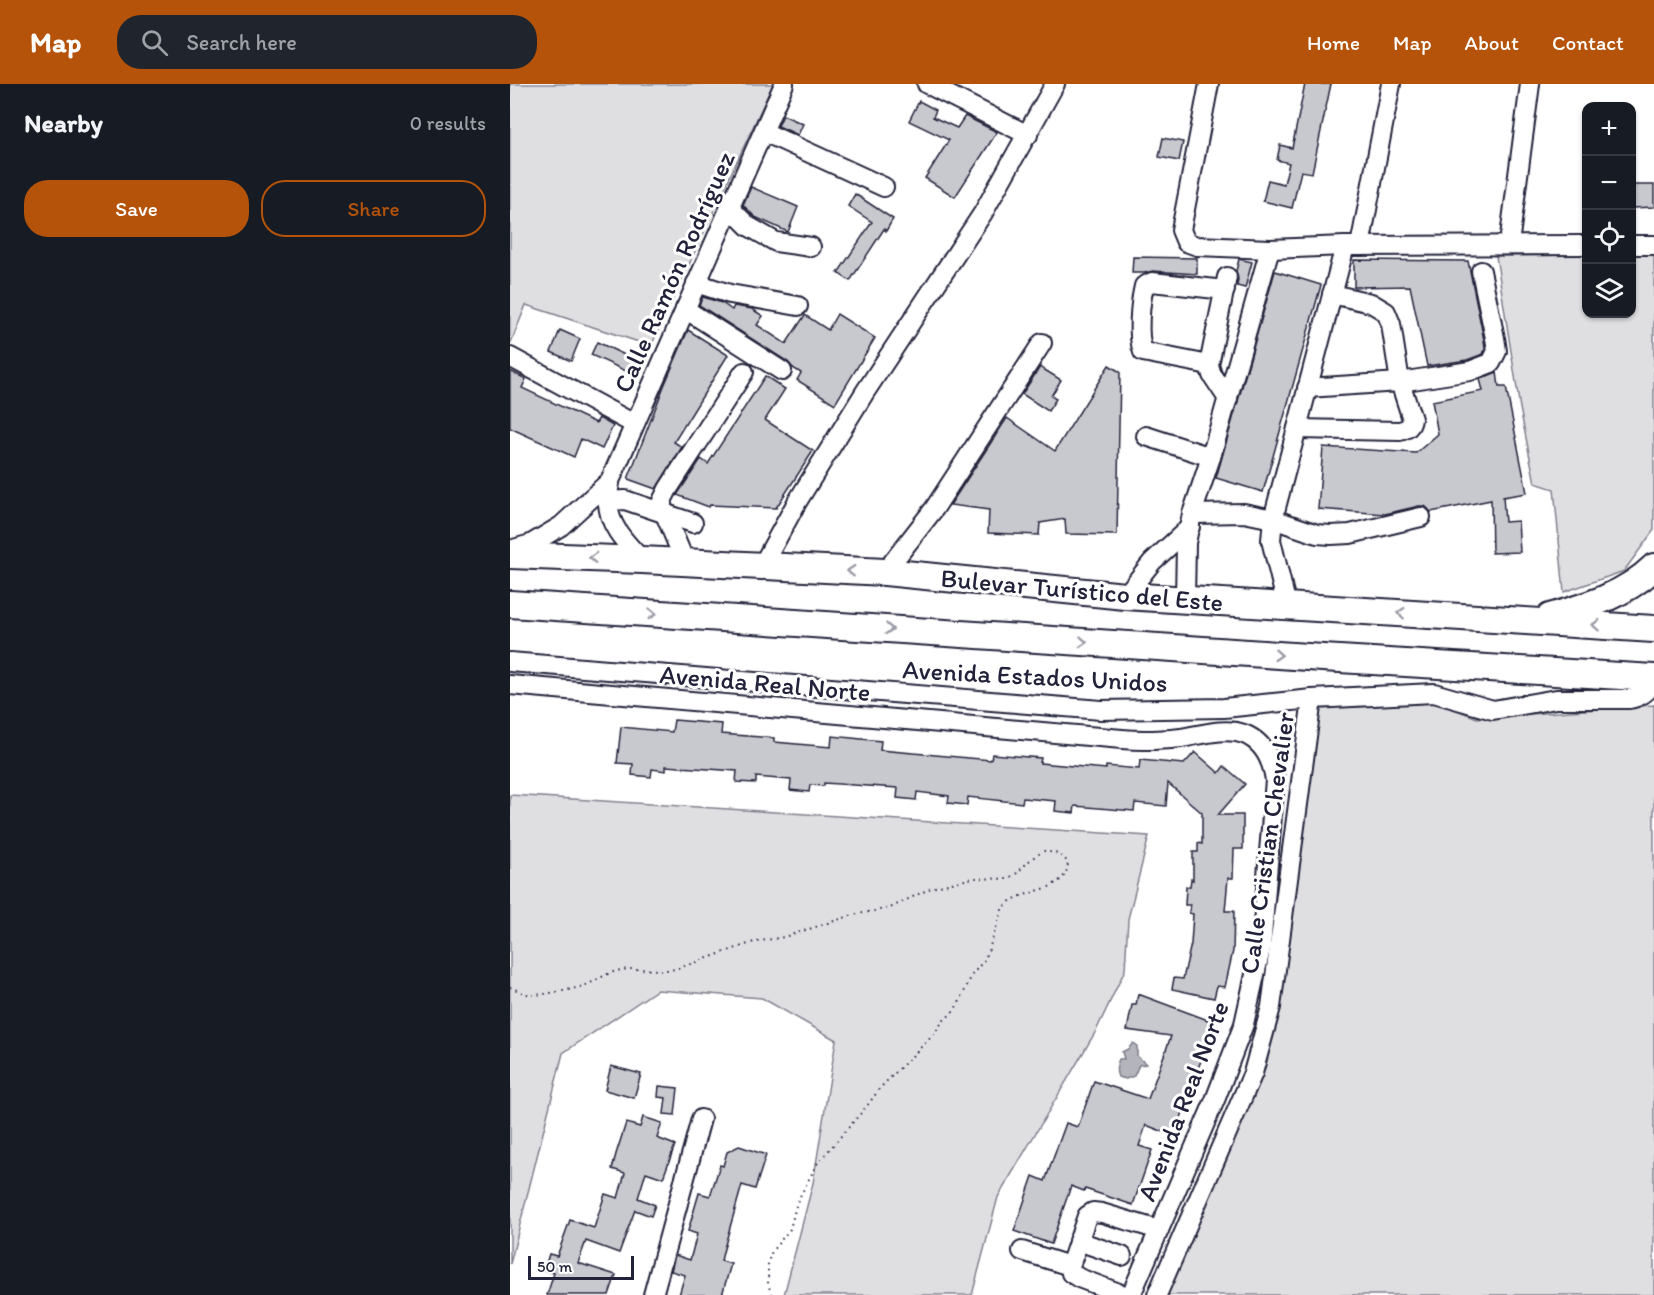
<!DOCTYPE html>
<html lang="en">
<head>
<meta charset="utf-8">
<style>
  body { margin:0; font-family:Itim,sans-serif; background:#20242c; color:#f1f3f6 }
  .controls { position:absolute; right:18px; top:18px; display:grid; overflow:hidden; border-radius:12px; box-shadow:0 2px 4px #0004 }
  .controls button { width:54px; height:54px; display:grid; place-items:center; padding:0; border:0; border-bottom:2px solid #363941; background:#171b24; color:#f1f3f6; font:30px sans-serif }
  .scale { position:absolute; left:18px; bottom:15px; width:106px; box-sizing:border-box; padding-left:6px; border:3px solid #22223b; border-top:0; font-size:16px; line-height:21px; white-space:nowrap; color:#22223b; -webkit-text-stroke:4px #fff; paint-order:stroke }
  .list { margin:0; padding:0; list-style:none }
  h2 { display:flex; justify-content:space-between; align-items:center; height:78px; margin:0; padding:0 24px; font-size:26px }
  h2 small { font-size:20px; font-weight:400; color:#9ea1a6 }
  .actions { display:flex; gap:12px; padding:18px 24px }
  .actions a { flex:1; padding:14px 0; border:2px solid #b45309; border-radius:24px; text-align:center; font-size:21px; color:#b45309 }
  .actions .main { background:#b45309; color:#fff }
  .icon { flex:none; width:33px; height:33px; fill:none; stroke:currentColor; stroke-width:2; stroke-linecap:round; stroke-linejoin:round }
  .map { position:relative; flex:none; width:1144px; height:1211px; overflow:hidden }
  header { display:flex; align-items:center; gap:36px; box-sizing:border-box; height:84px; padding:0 30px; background:#b45309; color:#fff }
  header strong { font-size:28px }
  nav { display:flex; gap:33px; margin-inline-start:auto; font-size:21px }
  .search { width:420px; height:54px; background:#20242c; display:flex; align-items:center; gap:15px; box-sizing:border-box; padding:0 21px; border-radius:24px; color:#9ea1a6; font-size:22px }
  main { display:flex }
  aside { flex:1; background:#171b24 }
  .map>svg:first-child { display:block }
  .green { fill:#dfdfe2; stroke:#80808e; stroke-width:1.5 }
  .water { fill:#b4b4bc; stroke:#7a7a88; stroke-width:1.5 }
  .building { fill:#c8c8cf; stroke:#22223b; stroke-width:1.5 }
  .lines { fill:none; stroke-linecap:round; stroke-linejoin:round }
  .minor-casing { stroke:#22223b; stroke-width:22 }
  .highway-casing { stroke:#22223b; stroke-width:30 }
  .path { stroke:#22223b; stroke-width:2; stroke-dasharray:1.5 4.5; stroke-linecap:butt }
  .minor { stroke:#fff; stroke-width:18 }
  .highway { stroke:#fff; stroke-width:26 }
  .oneway { stroke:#9c9ca7 }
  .labels { text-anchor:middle; stroke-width:6; stroke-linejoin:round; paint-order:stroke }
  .street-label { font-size:26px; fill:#22223b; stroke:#fff }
</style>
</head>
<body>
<header>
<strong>Map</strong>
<div class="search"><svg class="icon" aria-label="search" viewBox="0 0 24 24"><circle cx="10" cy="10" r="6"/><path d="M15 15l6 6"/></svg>Search here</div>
<nav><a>Home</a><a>Map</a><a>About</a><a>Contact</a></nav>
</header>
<main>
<aside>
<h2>Nearby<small>0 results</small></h2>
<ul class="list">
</ul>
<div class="actions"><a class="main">Save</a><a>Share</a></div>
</aside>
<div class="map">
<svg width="1144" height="1211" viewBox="0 0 1144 1211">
  <rect width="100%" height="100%" fill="#fff"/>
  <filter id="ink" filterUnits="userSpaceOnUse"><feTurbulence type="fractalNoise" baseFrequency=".0167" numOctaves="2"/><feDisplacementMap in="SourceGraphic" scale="12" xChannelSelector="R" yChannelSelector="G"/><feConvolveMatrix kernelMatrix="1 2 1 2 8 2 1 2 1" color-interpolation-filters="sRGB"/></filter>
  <g filter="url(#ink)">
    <g class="green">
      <polygon points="0,0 263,0 141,262 16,221 0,261"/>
      <polygon points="1076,171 1076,230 1122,230 1122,171 1144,171 1144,446 1114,487 1054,508 1044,405 1025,399 1010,324 986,172"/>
      <polygon points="926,618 967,634 1144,621 1144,1211 656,1211 768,930 786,786 811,621 844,623"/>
      <polygon points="0,711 639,752 618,835 615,886 586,947 488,1113 462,1211 274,1211 303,1099 326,956 252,914 147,906 53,969 0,1180"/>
    </g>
    <path class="water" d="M623 959 627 962V972L636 980 629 981 624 992 616 995 608 993C605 987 606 982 609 975H614L612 968 618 965Z"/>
    <g class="building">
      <polygon points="795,0 821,0 802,89 791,87 782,124 753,117 758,96 774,100 779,79 767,76 770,61 782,64"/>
      <polygon points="409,17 426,26 423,33 447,44 455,32 487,48 445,113 415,94 439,56 399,37"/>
      <polygon points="273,31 293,40 288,51 268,42"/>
      <polygon points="653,54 673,58 669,77 649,73"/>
      <polygon points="1122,101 1144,101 1144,123 1122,124"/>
      <polygon points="241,103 288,123 278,148 245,133 233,121"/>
      <polygon points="345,110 383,135 376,147 374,145 340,197 328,189 362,138 338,122"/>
      <polygon points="623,173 687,174 687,190 643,187 634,189 622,189"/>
      <polygon points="729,175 742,178 735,204 727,202 728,195 726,187"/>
      <polygon points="844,176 958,177 974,256 975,265 973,270 957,276 917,282 900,202 844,203"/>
      <polygon points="765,187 811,201 753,408 706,394"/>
      <polygon points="193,213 212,219 222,226 224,222 242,225 253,232 247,241 276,260 295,231 318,246 327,230 365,254 325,320 287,296 291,289 283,284 278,278 189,221"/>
      <polygon points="50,246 70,255 61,277 41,268"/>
      <polygon points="178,246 218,271 164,358 172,363 146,405 118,395 154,302"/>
      <polygon points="87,258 134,280 129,293 81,271"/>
      <polygon points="599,281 610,288 607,451 556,450 555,435 530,439 529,451 478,449 479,426 440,421 497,334 545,367"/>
      <polygon points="530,283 551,296 541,312 546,315 538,327 512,310"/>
      <polygon points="0,287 16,295 12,304 86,339 89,334 103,342 92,365 71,355 64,373 0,344"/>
      <polygon points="987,288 989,303 996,303 1017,409 993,413 995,438 1008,437 1010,468 982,469 981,416 921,428 915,422 909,422 875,430 808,425 813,363 906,369 928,350 922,317 973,307 970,295"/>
      <polygon points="255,292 275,305 255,336 303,367 266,424 200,421 199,423 167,411 191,375 198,380"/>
      <polygon points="164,636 212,640 211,650 264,654 264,658 321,663 322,652 371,657 370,666 481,676 482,670 531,674 530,679 596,685 596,682 629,685 630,676 674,680 685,668 709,689 714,682 735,700 708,731 733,731 733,765 724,765 723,794 718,794 715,827 724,827 723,867 715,903 707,902 704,914 662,905 664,894 673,895 681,860 683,830 679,829 680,821 675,821 676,803 680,803 681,795 683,796 683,768 688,768 688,759 692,760 692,729 658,699 656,722 625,719 624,727 565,722 564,729 545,727 546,717 513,714 512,719 458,713 457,721 438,719 439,712 407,708 406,716 387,714 388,704 314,699 314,702 300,701 299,708 280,706 281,696 246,693 246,699 226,698 227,687 156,682 156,687 142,685 141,693 122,691 123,680 107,679 111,643 162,648"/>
      <polygon points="628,910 706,939 681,1002 683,1002 664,1052 636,1041 629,1062 642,1066 623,1121 575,1105 574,1107 561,1102 541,1160 504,1147 523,1092 535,1097 556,1039 568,1043 584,997 638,1015 661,952 617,946 622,921 626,921"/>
      <polygon points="101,982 131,990 124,1014 95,1006"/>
      <polygon points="149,1002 168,1004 165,1031 154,1030 156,1014 148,1013"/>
      <polygon points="133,1033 152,1039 147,1054 165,1061 153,1094 136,1088 128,1114 145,1121 141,1132 125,1126 109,1169 76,1157 68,1179 106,1191 99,1211 37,1211 44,1189 34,1186 39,1170 47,1172 60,1136 84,1144 95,1110 108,1114 115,1089 102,1085 106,1070 116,1039 130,1043"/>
      <polygon points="229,1062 256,1071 245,1105 232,1101 213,1168 211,1177 221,1180 212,1211 169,1211 175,1191 161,1187 165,1171 180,1176 187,1150 178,1147 189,1109 200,1112 210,1081 213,1082 217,1068"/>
    </g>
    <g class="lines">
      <g class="minor-casing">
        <g id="minor">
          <polyline points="417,0 518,51"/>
          <polyline points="699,0 671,146 676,158 687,162 760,165 835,162 1076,161"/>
          <polyline points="254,48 374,103"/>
          <polyline points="220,124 238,142 266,158 301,163"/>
          <polyline points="999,160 1020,0"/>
          <polyline points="1122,161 1144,161"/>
          <polyline points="850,162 881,0"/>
          <polyline points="717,193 699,281 702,291 718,315"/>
          <polyline points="186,199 220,210 288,222"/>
          <polyline points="822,210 861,219 876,228 881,240 890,298 960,287 981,279 987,267 985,254 971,187"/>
          <polyline points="175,225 272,287"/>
          <polyline points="0,273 124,340"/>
          <path d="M699 281 633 268C627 252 630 219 634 202L642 198 715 206"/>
          <path d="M787 345 890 347C897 345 901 343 902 335L890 298 797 304"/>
          <polyline points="636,352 701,373"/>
          <polyline points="97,417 115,416 183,439"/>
          <polyline points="682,430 734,429 763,435 807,450 821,451 840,450 911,433"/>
          <polyline points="0,466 21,460 51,442 100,397"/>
          <path d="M132 476C116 459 98 442 98 417 97 411 100 403 100 397L274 0"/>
          <polyline points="175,478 152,423 152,417 158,405 234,288"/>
          <polyline points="252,482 287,418 355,308 473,129 545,0"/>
          <polyline points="375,488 424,425 532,259"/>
          <polyline points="615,512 642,478 680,443"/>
          <polyline points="675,515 676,459 682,430 701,373 760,165"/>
          <polyline points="777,522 761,456 763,435 835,162"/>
          <path d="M0 578 591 626 714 624 802 615 924 609 983 626 1046 615H1119C1131 613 1138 608 1144 597"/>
          <path d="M0 601C204 620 408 638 612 655 631 657 652 656 671 654 690 651 715 643 734 650 754 658 762 676 765 696L751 864 734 940 705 1016 621 1211"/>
          <polyline points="568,1157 612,1172"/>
          <polyline points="512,1167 560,1182"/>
          <polyline points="143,1211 191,1035"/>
          <polyline points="614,1211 569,1194 561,1189 560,1182 577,1132 583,1128 592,1129 649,1146"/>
          <polyline points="647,1211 743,989 761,923 802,615"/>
        </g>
      </g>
      <g class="highway-casing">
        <g id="highway">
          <polyline points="0,471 132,476 375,488 615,512 1144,545"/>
          <polyline points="0,520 813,574 1144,594"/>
          <path d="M1040 533C1078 522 1115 511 1144 483"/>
        </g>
      </g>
      <path class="path" d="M0 903C7 906 14 910 22 911 33 911 66 905 76 901 88 896 98 888 111 886 129 883 148 888 166 885L244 858 274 853 343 831 380 824 421 804 463 794 497 795 507 789 522 774 534 767 549 770 557 777 558 783 555 791 548 798 539 803 508 813 499 818 492 826 479 865 475 875 462 891 449 919 442 929 433 937 424 950 370 1004 357 1022 307 1080 287 1118 280 1145 262 1167 258 1178V1200L262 1211"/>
      <use href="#minor" class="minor"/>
      <use href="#highway" class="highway"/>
    </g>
    <defs><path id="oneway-chevron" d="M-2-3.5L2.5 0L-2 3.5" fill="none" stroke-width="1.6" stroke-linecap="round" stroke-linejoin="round" transform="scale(1.5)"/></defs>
    <g class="oneway">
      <use href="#oneway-chevron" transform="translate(83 474) rotate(-178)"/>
      <use href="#oneway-chevron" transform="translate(341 487) rotate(-177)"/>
      <use href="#oneway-chevron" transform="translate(891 529) rotate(-176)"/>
      <use href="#oneway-chevron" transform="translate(142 530) rotate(4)"/>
      <use href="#oneway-chevron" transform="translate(1086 541) rotate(-177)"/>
      <use href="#oneway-chevron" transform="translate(379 545) rotate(4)"/>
      <use href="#oneway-chevron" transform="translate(573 558) rotate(4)"/>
      <use href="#oneway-chevron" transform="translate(768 571) rotate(4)"/>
    </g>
  </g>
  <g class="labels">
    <g class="street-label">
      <text transform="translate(164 188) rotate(-66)" y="9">Calle Ramón Rodríguez</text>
      <text transform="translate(572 506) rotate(5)" y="9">Bulevar Turístico del Este</text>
      <text transform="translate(525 592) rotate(3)" y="9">Avenida Estados Unidos</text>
      <text transform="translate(255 599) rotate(5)" y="9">Avenida Real Norte</text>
      <text transform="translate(757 759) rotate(-82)" y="9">Calle Cristian Chevalier</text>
      <text transform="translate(673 1017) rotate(-69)" y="9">Avenida Real Norte</text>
    </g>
  </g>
</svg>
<div class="controls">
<button>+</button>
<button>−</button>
<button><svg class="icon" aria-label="locate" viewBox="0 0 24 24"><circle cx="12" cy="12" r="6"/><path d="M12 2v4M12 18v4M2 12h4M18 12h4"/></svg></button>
<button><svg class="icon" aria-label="layers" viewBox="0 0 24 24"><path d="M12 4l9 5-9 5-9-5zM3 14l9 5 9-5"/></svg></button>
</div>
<div class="scale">50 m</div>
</div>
</main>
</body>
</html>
